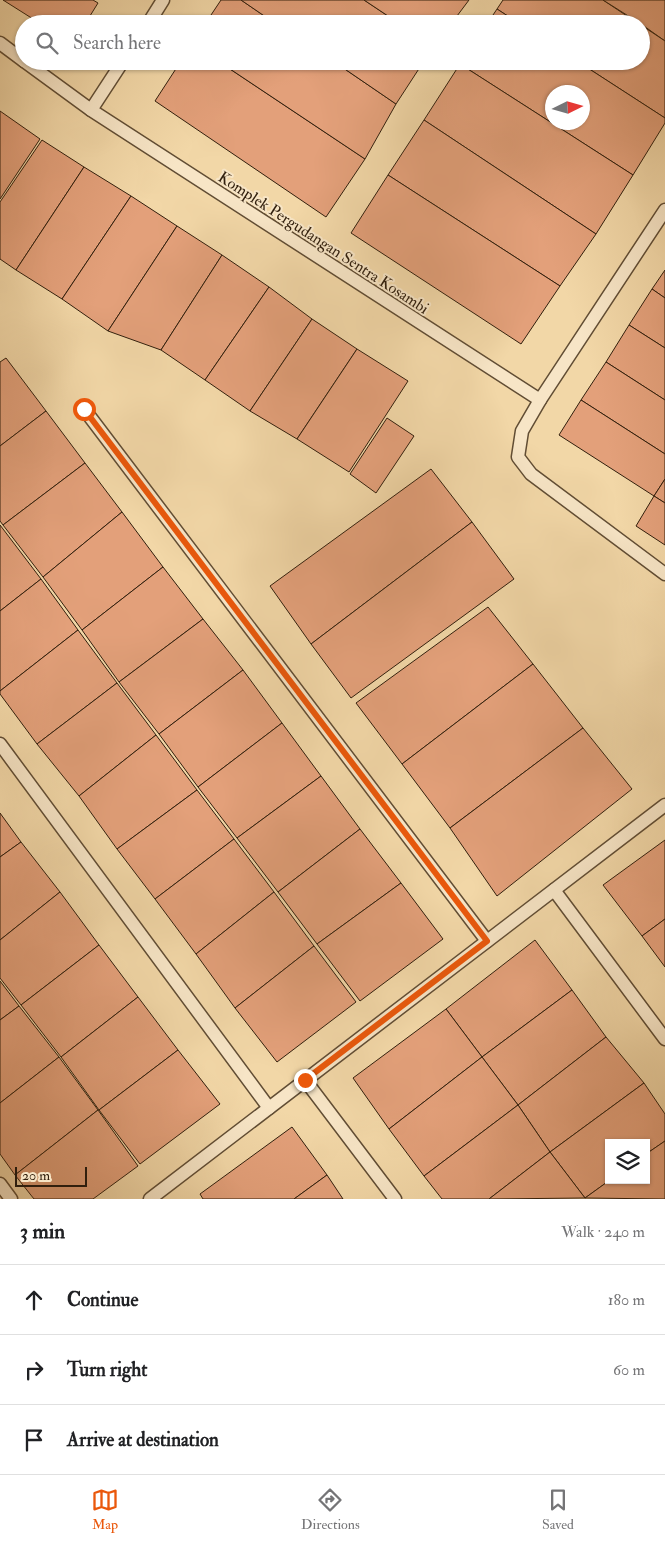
<!DOCTYPE html>
<html lang="en">
<head>
<meta charset="utf-8">
<style>
  body { margin:0; font-family:"IM FELL Double Pica",serif; background:#f6f6f6; color:#202124 }
  .controls { position:absolute; right:15px; bottom:15px; display:grid; overflow:hidden; border-radius:0px; box-shadow:0 1px 4px #0004 }
  .controls button { width:45px; height:45px; display:grid; place-items:center; padding:0; border:0; border-bottom:1px solid #e0e0e0; background:#fff; color:#202124; font:25px sans-serif }
  .compass { position:absolute; left:545px; top:85px; width:45px; height:45px; border-radius:50%; background:#fff; box-shadow:0 1px 4px #0004; rotate:85deg }
  .scale { position:absolute; left:15px; bottom:12px; width:72px; box-sizing:border-box; padding-left:5px; border:2px solid #311f0d; border-top:0; font-size:14px; line-height:18px; white-space:nowrap; color:#311f0d; -webkit-text-stroke:4px #f7e5c6; paint-order:stroke }
  .stop { position:absolute; width:15px; height:15px; margin:-11px; border:4px solid #ea580c; border-radius:50%; background:#fff }
  .stop.end { background:#ea580c; border-color:#fff; box-shadow:0 1px 5px #0008 }
  .list { margin:0; padding:0; list-style:none }
  h2 { display:flex; justify-content:space-between; align-items:center; height:65px; margin:0; padding:0 20px; font-size:21px }
  h2 small { font-size:16px; font-weight:400; color:#757577 }
  .list li { display:grid; grid-template-columns:32px 1fr auto; gap:15px; align-items:center; box-sizing:border-box; height:70px; padding:0 20px; border-top:1px solid #e0e0e0 }
  .list b { display:block; font-size:19px; white-space:nowrap }
  .list em { font-size:16px; font-style:normal; color:#757577 }
  .icon { flex:none; width:28px; height:28px; fill:none; stroke:currentColor; stroke-width:2; stroke-linecap:round; stroke-linejoin:round }
  .map { position:relative; flex:none; width:665px; height:1199px; overflow:hidden }
  .search { position:absolute; background:#fff; box-shadow:0 1px 4px #0004; left:15px; right:15px; top:15px; height:55px; display:flex; align-items:center; gap:12px; box-sizing:border-box; padding:0 18px; border-radius:28px; color:#757577; font-size:19px }
  .sheet { height:275px; background:#fff }
  nav { display:flex; justify-content:space-around; align-items:center; box-sizing:border-box; height:70px; border-top:1px solid #e0e0e0; background:#fff; font-size:14px; color:#757577 }
  nav a { display:grid; justify-items:center; gap:2px }
  nav .on { color:#ea580c }
  .map>svg:first-child { display:block }
  .building { fill:#e3a07a; stroke:#311f0d; fill-rule:evenodd }
  .lines { fill:none; stroke-linecap:round; stroke-linejoin:round }
  .service-casing { stroke:#614d34; stroke-width:15 }
  .service { stroke:#f7e5c6; stroke-width:12 }
  .route { stroke:#ea580c; stroke-width:6 }
  .labels { text-anchor:middle; stroke-width:4; stroke-linejoin:round; paint-order:stroke }
  .street-label { font-size:16px; fill:#311f0d; stroke:#f7e5c6 }
</style>
</head>
<body>
<div class="map">
<svg width="665" height="1199" viewBox="0 0 665 1199">
  <rect width="100%" height="100%" fill="#f2d7a7"/>
  <filter id="stains"><feTurbulence type="fractalNoise" baseFrequency=".004" numOctaves="4"/><feColorMatrix values="0 0 0 0 .2 0 0 0 0 .09 0 0 0 0 .02 0 0 0 .5 -.17"/></filter>
  <radialGradient id="worn" r=".72"><stop offset=".6" stop-color="#630" stop-opacity="0"/><stop offset="1" stop-color="#630" stop-opacity=".3"/></radialGradient>
  <g class="building">
    <polygon points="3,0 93,0 98,3 85,24 41,24"/>
    <polygon points="221,0 241,0 276,24 205,24"/>
    <polygon points="241,0 364,0 400,24 276,24"/>
    <polygon points="364,0 469,0 451,24 400,24"/>
    <polygon points="503,0 603,0 639,24 520,24 497,9"/>
    <polygon points="603,0 665,0 665,41 641,24"/>
    <polygon points="497,9 520,24 487,24"/>
    <polygon points="641,25 665,41 665,118 577,61 641,61"/>
    <polygon points="181,61 218,61 365,159 326,217 155,101"/>
    <polygon points="218,61 333,61 396,104 365,159"/>
    <polygon points="333,61 424,61 396,104"/>
    <path d="M462 61H577L665 118V123L633 175 460 64ZM552 92H582V122H552Z"/>
    <polygon points="460,64 633,175 596,234 424,120"/>
    <polygon points="0,111 40,139 0,199"/>
    <polygon points="424,120 596,234 560,286 388,175"/>
    <polygon points="42,140 84,167 16,270 0,259 0,202"/>
    <polygon points="84,167 131,196 62,299 16,270"/>
    <polygon points="388,175 560,286 521,344 351,233"/>
    <polygon points="131,196 177,226 108,331 62,299"/>
    <polygon points="177,226 222,255 161,350 108,331"/>
    <polygon points="222,255 269,287 205,380 161,350"/>
    <polygon points="665,270 665,298 652,289"/>
    <polygon points="269,287 312,319 250,411 205,380"/>
    <polygon points="652,289 665,298 665,348 629,325"/>
    <polygon points="312,319 357,349 297,439 250,411"/>
    <polygon points="629,325 665,348 665,400 606,362"/>
    <polygon points="357,349 408,381 349,472 297,439"/>
    <polygon points="6,358 46,411 0,446 0,362"/>
    <polygon points="606,362 665,400 665,454 581,400"/>
    <polygon points="581,400 665,454 665,479 654,496 559,435"/>
    <polygon points="46,411 85,463 3,525 0,521 0,446"/>
    <polygon points="387,418 414,436 376,493 350,474"/>
    <polygon points="85,463 122,512 43,577 3,525"/>
    <polygon points="431,469 472,522 311,644 270,586"/>
    <polygon points="665,479 665,503 654,496"/>
    <polygon points="654,496 665,503 665,545 636,526"/>
    <polygon points="122,512 163,567 82,630 43,577"/>
    <polygon points="472,522 514,579 351,698 311,644"/>
    <polygon points="0,525 41,579 0,611"/>
    <polygon points="163,567 203,619 119,682 82,630"/>
    <polygon points="41,579 78,630 0,691 0,611"/>
    <polygon points="488,607 533,664 402,764 356,703"/>
    <polygon points="203,619 243,670 159,734 119,682"/>
    <polygon points="78,630 117,683 37,744 0,694 0,691"/>
    <polygon points="533,664 583,728 450,828 402,764"/>
    <polygon points="243,670 282,723 198,787 159,734"/>
    <polygon points="117,683 156,735 79,796 37,744"/>
    <polygon points="282,723 321,776 237,838 198,787"/>
    <polygon points="583,728 632,789 497,896 450,828"/>
    <polygon points="156,735 197,790 117,849 79,796"/>
    <polygon points="321,776 360,829 278,892 237,838"/>
    <polygon points="197,790 234,839 155,899 117,849"/>
    <polygon points="0,813 21,842 0,857"/>
    <polygon points="360,829 401,883 317,944 278,892"/>
    <polygon points="234,839 274,892 196,954 155,899"/>
    <polygon points="665,840 665,919 642,936 603,885"/>
    <polygon points="21,842 60,892 0,940 0,857"/>
    <polygon points="401,883 443,939 360,1001 317,944"/>
    <polygon points="60,892 99,945 21,1005 0,978 0,940"/>
    <polygon points="274,892 314,946 235,1008 196,954"/>
    <polygon points="665,919 665,967 642,936"/>
    <polygon points="535,940 572,990 482,1057 446,1009"/>
    <polygon points="99,945 138,997 61,1057 21,1005"/>
    <polygon points="314,946 356,1002 277,1062 235,1008"/>
    <polygon points="0,981 19,1006 0,1020"/>
    <polygon points="572,990 606,1037 518,1105 482,1057"/>
    <polygon points="138,997 178,1050 99,1110 61,1057"/>
    <polygon points="19,1006 59,1057 0,1103 0,1020"/>
    <polygon points="446,1009 482,1057 389,1129 353,1078"/>
    <polygon points="606,1037 644,1083 550,1152 518,1105"/>
    <polygon points="178,1050 220,1104 140,1164 99,1110"/>
    <polygon points="59,1057 98,1110 15,1175 0,1154 0,1103"/>
    <polygon points="482,1057 518,1105 424,1176 389,1129"/>
    <polygon points="644,1083 665,1114 665,1141 646,1154 646,1143 609,1143 610,1180 585,1198 550,1152"/>
    <polygon points="518,1105 550,1152 489,1199 442,1199 424,1176"/>
    <polygon points="98,1110 138,1166 93,1199 34,1199 15,1175"/>
    <polygon points="292,1127 327,1175 294,1199 203,1199 200,1194"/>
    <polygon points="665,1141 665,1199 585,1198 610,1180 646,1180 646,1154"/>
    <polygon points="550,1152 585,1198 489,1199"/>
    <polygon points="327,1175 343,1199 294,1199"/>
  </g>
  <g class="lines">
    <g class="service-casing">
      <g id="service">
        <polyline points="148,24 163,0"/>
        <polyline points="0,43 24,61"/>
        <polyline points="24,61 91,110"/>
        <polyline points="123,61 91,110 540,400 665,210"/>
        <polyline points="540,400 522,431 518,457 531,474 665,574"/>
        <polyline points="84,409 487,941"/>
        <polyline points="0,744 269,1108"/>
        <polyline points="554,890 665,1039"/>
        <polyline points="305,1080 395,1199"/>
        <polyline points="0,1184 11,1199"/>
        <polyline points="150,1199 665,805"/>
      </g>
    </g>
    <use href="#service" class="service"/>
  </g>
  <g class="lines">
    <polyline class="route" points="84,409 487,941 305,1080"/>
  </g>
  <g class="labels">
    <g class="street-label">
      <text transform="translate(324 242) rotate(33)" y="6">Komplek Pergudangan Sentra Kosambi</text>
    </g>
  </g>
  <rect width="100%" height="100%" filter="url(#stains)"/>
  <rect width="100%" height="100%" fill="url(#worn)"/>
</svg>
<div class="controls">
<button><svg class="icon" aria-label="layers" viewBox="0 0 24 24"><path d="M12 4l9 5-9 5-9-5zM3 14l9 5 9-5"/></svg></button>
</div>
<svg class="compass" viewBox="-18 -18 36 36"><path d="M0-13l5 13h-10z" fill="#e53935"/><path d="M0 13l5-13h-10z" fill="#757577"/></svg>
<div class="scale">20 m</div>
<div class="stop" style="left:84px;top:409px"></div>
<div class="stop end" style="left:305px;top:1080px"></div>
<div class="search"><svg class="icon" aria-label="search" viewBox="0 0 24 24"><circle cx="10" cy="10" r="6"/><path d="M15 15l6 6"/></svg>Search here</div>
</div>
<section class="sheet">
<h2>3 min<small>Walk · 240 m</small></h2>
<ul class="list">
<li><svg class="icon" aria-label="ahead" viewBox="0 0 24 24"><path d="M12 20V5M6 11l6-6 6 6"/></svg><div><b>Continue</b></div><em>180 m</em></li>
<li><svg class="icon" aria-label="right" viewBox="0 0 24 24"><path d="M7 20v-9h11M14 6l5 5-5 5"/></svg><div><b>Turn right</b></div><em>60 m</em></li>
<li><svg class="icon" aria-label="arrive" viewBox="0 0 24 24"><path d="M6 21V4h12l-3 4 3 4H6"/></svg><div><b>Arrive at destination</b></div></li>
</ul>
</section>
<nav>
<a class="on"><svg class="icon" aria-label="map" viewBox="0 0 24 24"><path d="M3 6l6-2 6 2 6-2v14l-6 2-6-2-6 2zM9 4v14M15 6v14"/></svg>Map</a>
<a><svg class="icon" aria-label="directions" viewBox="0 0 24 24"><path d="M12 3l9 9-9 9-9-9zM9 14v-3h6M13 9l2 2-2 2"/></svg>Directions</a>
<a><svg class="icon" aria-label="saved" viewBox="0 0 24 24"><path d="M7 4h10v16l-5-4-5 4z"/></svg>Saved</a>
</nav>
</body>
</html>
